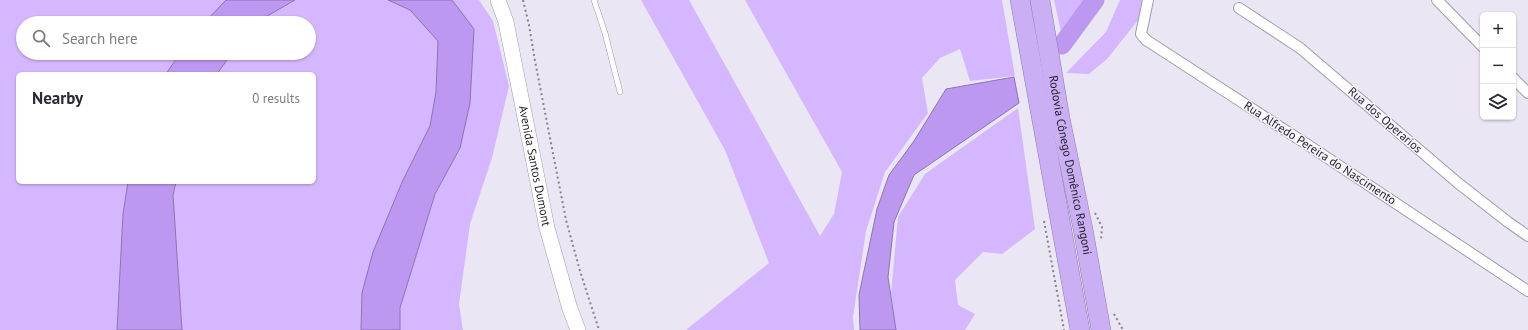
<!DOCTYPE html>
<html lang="en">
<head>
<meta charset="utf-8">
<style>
  body { margin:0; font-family:"PT Sans",sans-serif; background:#f2f2f3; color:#2b2b33 }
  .controls { position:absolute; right:12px; top:12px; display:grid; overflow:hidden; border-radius:6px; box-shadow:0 1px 3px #0004 }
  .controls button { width:36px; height:36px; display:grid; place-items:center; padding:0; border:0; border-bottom:1px solid #e1e1e2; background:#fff; color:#2b2b33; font:20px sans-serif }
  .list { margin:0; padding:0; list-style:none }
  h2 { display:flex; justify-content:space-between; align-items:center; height:52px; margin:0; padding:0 16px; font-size:17px }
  h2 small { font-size:13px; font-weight:400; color:#7c7c81 }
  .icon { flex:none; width:22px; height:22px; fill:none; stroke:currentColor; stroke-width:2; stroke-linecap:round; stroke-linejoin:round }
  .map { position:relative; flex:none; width:1528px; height:330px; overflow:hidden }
  .search { position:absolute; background:#fff; box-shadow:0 1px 3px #0004; left:16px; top:16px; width:300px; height:44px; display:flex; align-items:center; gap:10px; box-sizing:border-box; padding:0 14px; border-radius:22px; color:#7c7c81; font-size:15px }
  .panel { position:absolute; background:#fff; box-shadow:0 1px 3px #0004; left:16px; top:72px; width:300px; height:112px; border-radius:6px }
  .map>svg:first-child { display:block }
  .green { fill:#d4b7fe }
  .water { fill:#bd98f0; stroke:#8e73b2 }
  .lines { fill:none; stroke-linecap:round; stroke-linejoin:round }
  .river { stroke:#bd98f0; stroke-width:19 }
  .service-casing { stroke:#a19ca9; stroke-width:6 }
  .minor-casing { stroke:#a19ca9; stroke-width:12 }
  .secondary-casing { stroke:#a19ca9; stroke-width:16 }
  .motorway-casing { stroke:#8f7cab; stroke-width:20 }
  .path { stroke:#87838c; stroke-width:2; stroke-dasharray:2 3; stroke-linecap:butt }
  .service { stroke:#fff; stroke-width:5 }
  .minor { stroke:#fff; stroke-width:10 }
  .secondary { stroke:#fff; stroke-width:15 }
  .motorway { stroke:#cbaff4; stroke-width:19 }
  .labels { text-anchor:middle; stroke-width:3; stroke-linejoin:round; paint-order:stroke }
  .street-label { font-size:12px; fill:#201e23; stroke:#f7f4fe }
</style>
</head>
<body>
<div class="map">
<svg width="1528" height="330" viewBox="0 0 1528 330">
  <rect width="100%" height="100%" fill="#ebe6f3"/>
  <g class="green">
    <polygon points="0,0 226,0 204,23 23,23 23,53 180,53 166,74 18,74 18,182 128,182 123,214 117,330 0,330"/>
    <polygon points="295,0 388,0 410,10 438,41 436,92 430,126 403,181 362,293 361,330 182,330 173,194 176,182 314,182 314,74 217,74 232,53 309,53 309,23 255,23"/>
    <polygon points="452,0 479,0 493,21 509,86 492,158 470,224 459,304 463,330 400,330 400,309 435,194 460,148 474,29"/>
    <polygon points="641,0 689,0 820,236 834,214 842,172 745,0 1002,0 1015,76 970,81 960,49 940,58 922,78 928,113 885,172 866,231 853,317 854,330 686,330 769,263 725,150"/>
    <polygon points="1054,0 1088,0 1061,32"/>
    <polygon points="1120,0 1145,0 1143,14 1107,59 1089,74 1066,73 1106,32"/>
    <polygon points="1018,108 1035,229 1002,254 983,252 955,280 958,305 975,314 965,330 896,330 891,294 898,217 925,174"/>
  </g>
  <g class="water">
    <polygon points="226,0 295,0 255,23 204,23"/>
    <polygon points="388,0 452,0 474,29 470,103 460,148 435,194 400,308 400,330 361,330 362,293 373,252 403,180 430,126 436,92 438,41 410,10"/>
    <polygon points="180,53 232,53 217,74 166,74"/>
    <polygon points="1014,77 1019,103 914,175 894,222 888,277 896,330 860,330 859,295 877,209 889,175 914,141 946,89"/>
    <polygon points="128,182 176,182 173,195 182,330 117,330 123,214"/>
  </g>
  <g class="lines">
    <polyline class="river" points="1062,45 1095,0"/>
    <g class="service-casing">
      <polyline id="service" points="594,0 605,33 620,92"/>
    </g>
    <g class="minor-casing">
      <g id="minor">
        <polyline points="1148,0 1141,34 1146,40 1311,147 1528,291"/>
        <polyline points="1437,0 1483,47"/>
        <polyline points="1239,8 1300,48 1458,183 1508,222 1528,236"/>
        <polyline points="1513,78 1528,93"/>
      </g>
    </g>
    <g class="secondary-casing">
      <g id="secondary">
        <path id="s1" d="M498 0 506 22 547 228 570 309 578 330"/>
      </g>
    </g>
    <g class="motorway-casing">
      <g id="motorway">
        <polyline points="1020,0 1080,330"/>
        <path id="s2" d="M1040 0 1060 118 1083 229 1101 330"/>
      </g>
    </g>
    <g class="path">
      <polyline points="523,0 529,25 535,61 566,220 580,271 599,330"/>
      <polyline points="1095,213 1102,227 1101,241"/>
      <polyline points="1044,221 1064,330"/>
      <polyline points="1114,314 1123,330"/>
    </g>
    <use href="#service" class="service"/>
    <use href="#minor" class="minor"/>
    <use href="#secondary" class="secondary"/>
    <use href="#motorway" class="motorway"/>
  </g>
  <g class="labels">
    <g class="street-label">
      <text transform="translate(1385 120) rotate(41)" y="4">Rua dos Operarios</text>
      <text transform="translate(1320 153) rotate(33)" y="4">Rua Alfredo Pereira do Nascimento</text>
      <text dy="4" stroke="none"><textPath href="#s2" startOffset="168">Rodovia Cônego Domênico Rangoni</textPath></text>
      <text dy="4" stroke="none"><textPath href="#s1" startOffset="170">Avenida Santos Dumont</textPath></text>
    </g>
  </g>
</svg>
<div class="controls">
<button>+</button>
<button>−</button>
<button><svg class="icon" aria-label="layers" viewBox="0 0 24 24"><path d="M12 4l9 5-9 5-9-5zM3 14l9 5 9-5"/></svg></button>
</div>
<div class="search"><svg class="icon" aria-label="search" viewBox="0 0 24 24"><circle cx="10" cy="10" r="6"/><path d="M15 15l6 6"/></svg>Search here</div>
<section class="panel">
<h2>Nearby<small>0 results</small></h2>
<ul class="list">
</ul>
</section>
</div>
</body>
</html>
